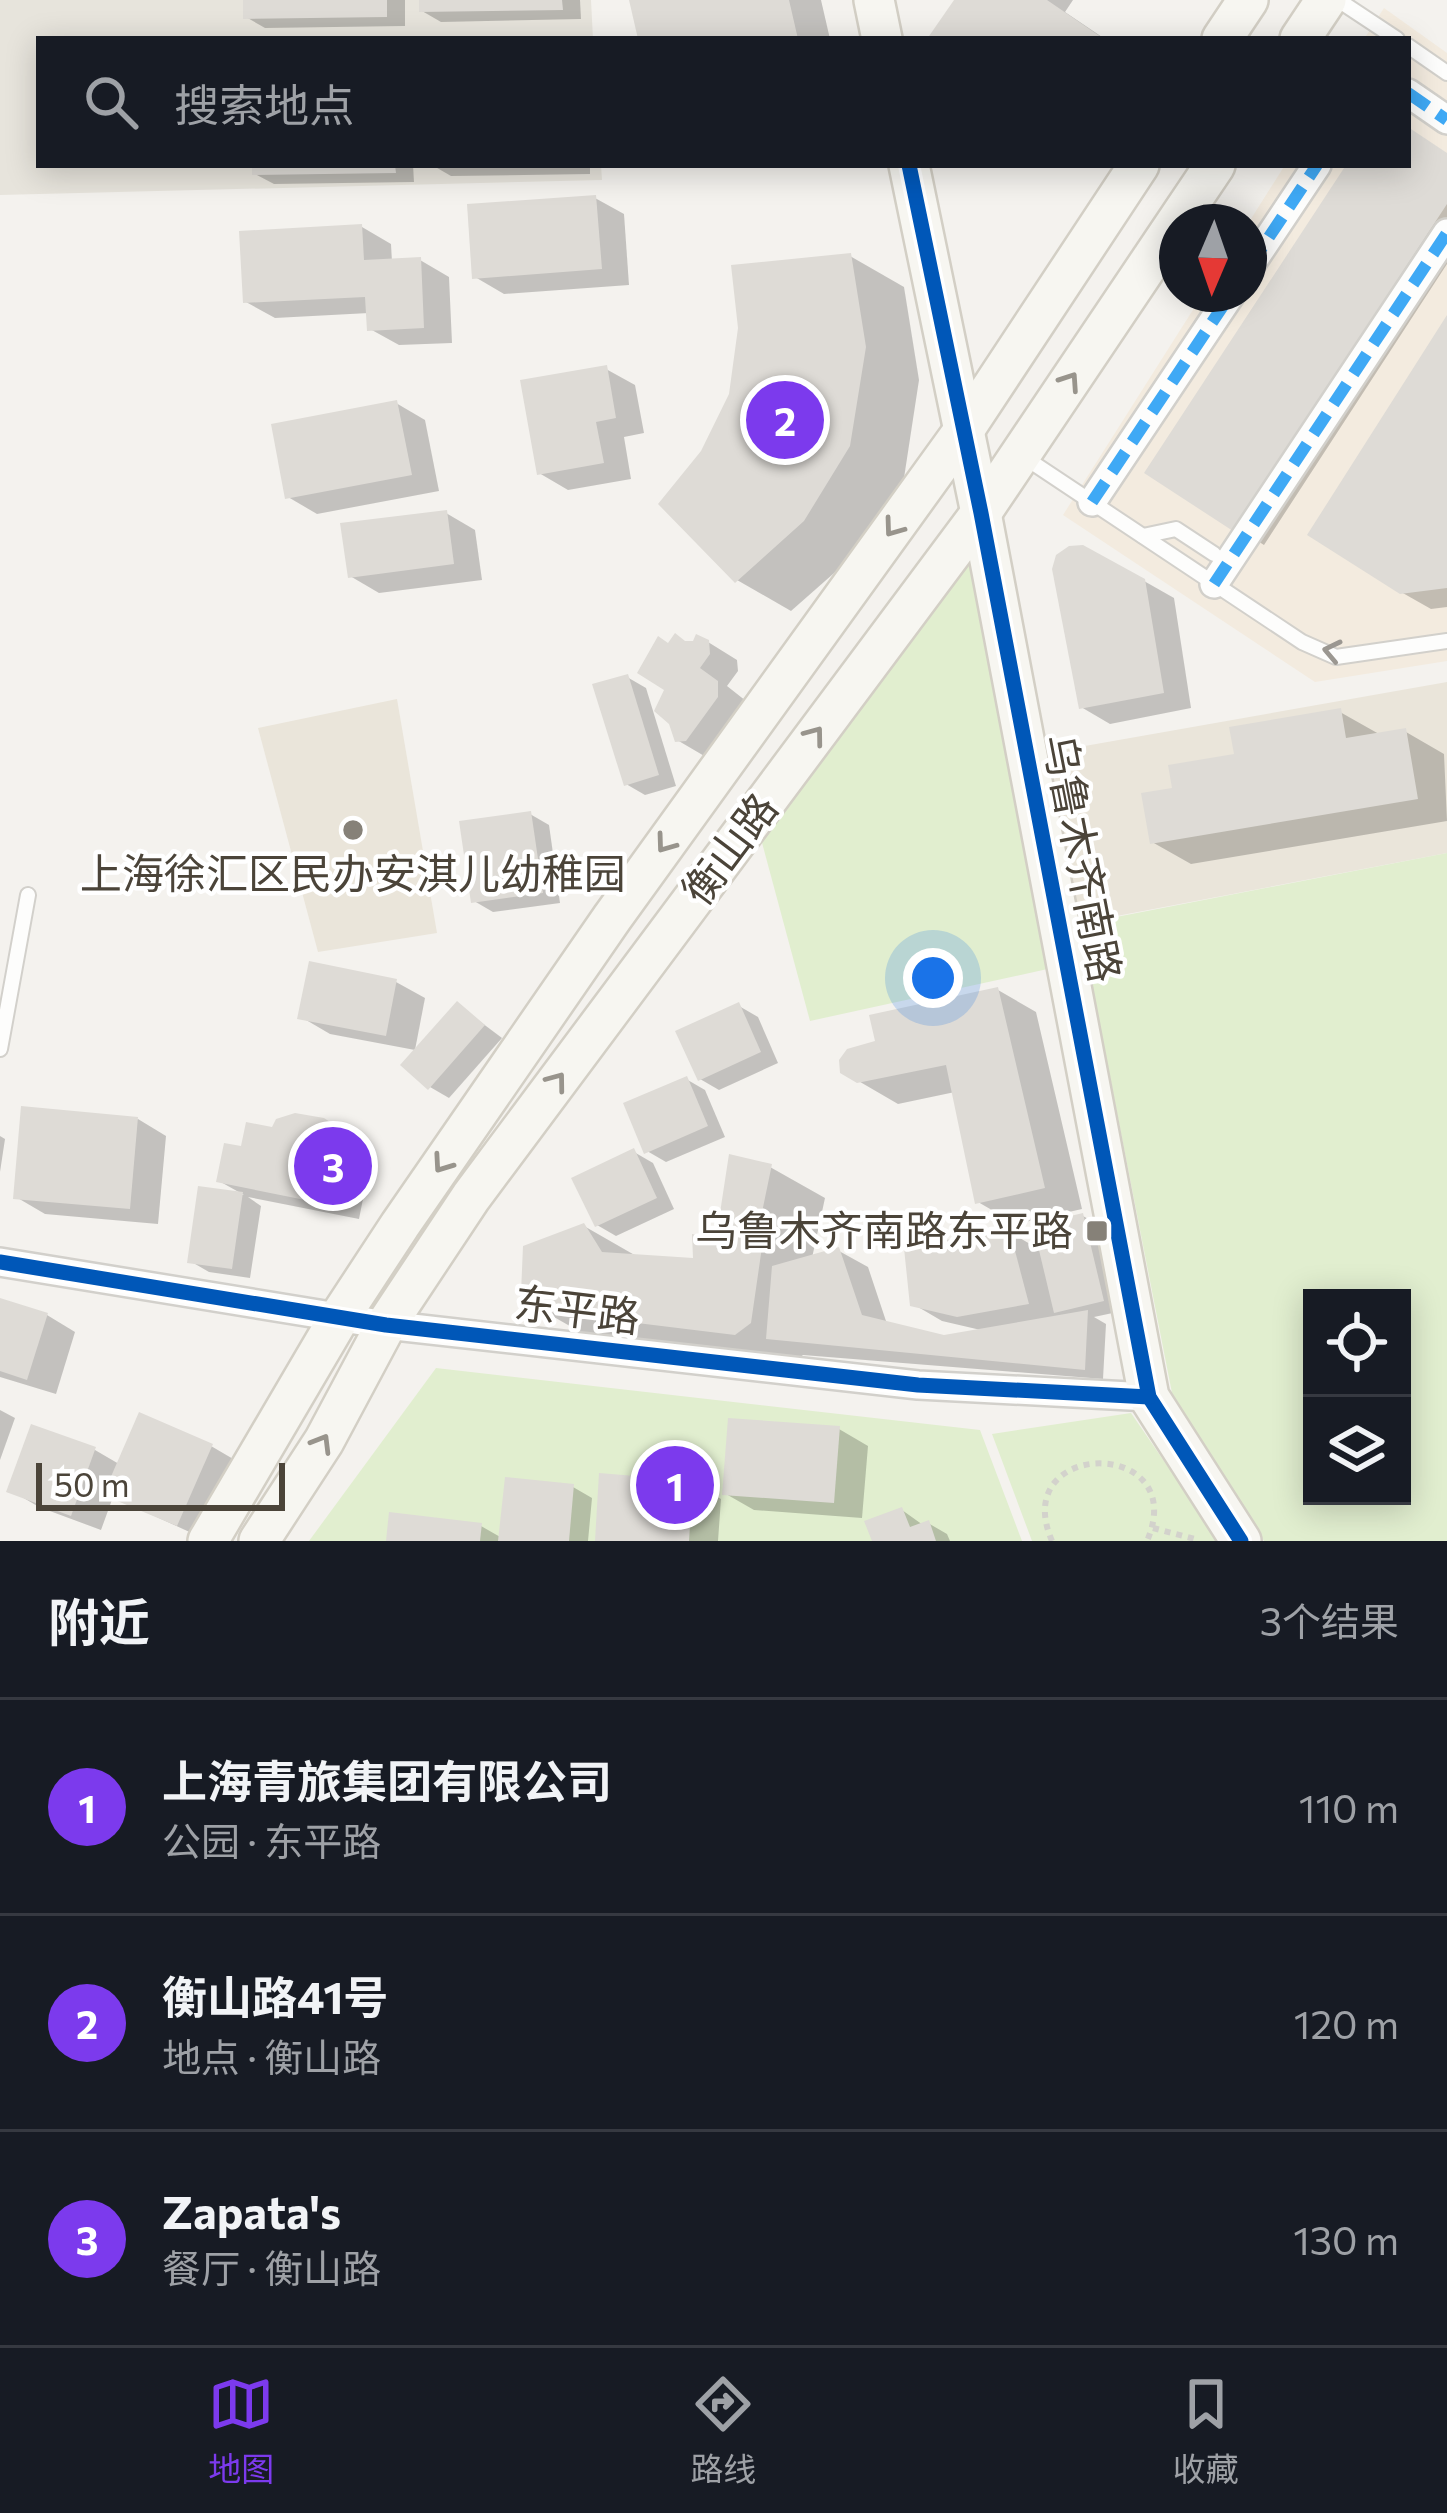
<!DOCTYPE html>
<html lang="zh">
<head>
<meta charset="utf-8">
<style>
  body { margin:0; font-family:Commissioner,"Noto Sans SC",sans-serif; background:#242831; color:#f1f3f6 }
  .controls { position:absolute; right:36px; bottom:36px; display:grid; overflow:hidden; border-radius:0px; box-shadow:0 6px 30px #0003 }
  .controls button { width:108px; height:108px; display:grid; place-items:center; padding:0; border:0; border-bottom:3px solid #363941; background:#171b24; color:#f1f3f6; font:60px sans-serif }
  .compass { position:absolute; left:1159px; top:204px; width:108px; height:108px; border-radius:50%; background:#171b24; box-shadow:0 6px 30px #0003; rotate:182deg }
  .scale { position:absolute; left:36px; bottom:30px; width:249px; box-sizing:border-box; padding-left:12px; border:6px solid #4b4439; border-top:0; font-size:33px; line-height:42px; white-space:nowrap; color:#4b4439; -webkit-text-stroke:9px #fff; paint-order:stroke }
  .you { position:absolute; left:933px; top:978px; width:42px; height:42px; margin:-30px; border:9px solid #fff; border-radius:50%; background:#1a73e8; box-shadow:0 0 0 18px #1a73e833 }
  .badge { display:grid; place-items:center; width:78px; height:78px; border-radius:50%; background:#7c3aed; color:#fff; font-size:39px; font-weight:700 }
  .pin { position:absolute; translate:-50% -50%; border:6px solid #fff; box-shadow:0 3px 12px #0006 }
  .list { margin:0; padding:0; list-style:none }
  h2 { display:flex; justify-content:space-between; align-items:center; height:156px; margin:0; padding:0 48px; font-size:51px }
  h2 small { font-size:39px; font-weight:400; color:#9ea1a6 }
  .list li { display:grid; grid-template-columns:78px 1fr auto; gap:36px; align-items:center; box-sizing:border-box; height:216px; padding:0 48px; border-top:3px solid #363941 }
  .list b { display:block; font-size:45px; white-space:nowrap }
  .list p { margin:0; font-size:39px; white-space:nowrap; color:#9ea1a6 }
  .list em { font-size:39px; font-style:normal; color:#9ea1a6 }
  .icon { flex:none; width:66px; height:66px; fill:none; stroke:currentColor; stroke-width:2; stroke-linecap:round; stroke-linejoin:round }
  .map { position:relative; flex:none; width:1447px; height:1541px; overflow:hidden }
  .search { position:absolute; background:#171b24; box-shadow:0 6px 30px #0003; left:36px; right:36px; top:36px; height:132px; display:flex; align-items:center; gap:30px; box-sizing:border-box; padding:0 42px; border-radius:0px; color:#9ea1a6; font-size:45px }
  .sheet { height:804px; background:#171b24 }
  nav { display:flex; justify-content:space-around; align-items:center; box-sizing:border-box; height:168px; border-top:3px solid #363941; background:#171b24; font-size:33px; color:#9ea1a6 }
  nav a { display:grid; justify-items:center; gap:6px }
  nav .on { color:#7c3aed }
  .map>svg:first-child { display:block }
  .residential { fill:#e7e4dc }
  .commercial { fill:#f3ebdf }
  .education { fill:#eae5da }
  .green { fill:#e1eecf; fill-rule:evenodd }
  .shadow { fill:#0003 }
  .building { fill:#dedbd6 }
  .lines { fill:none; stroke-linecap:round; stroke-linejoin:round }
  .lane-casing { stroke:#d2d0cb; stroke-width:18 }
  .street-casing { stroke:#d2d0cb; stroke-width:32 }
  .secondary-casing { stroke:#d3cfc5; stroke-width:44 }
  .path { stroke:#d3d2cc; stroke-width:6; stroke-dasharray:6 6; stroke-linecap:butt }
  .lane { stroke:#fdfdfc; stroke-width:14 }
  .street { stroke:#fdfdfc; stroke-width:27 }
  .secondary { stroke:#f7f6f1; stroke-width:39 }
  .quiet { stroke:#3fa9f5; stroke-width:12; stroke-dasharray:24 12; stroke-linecap:butt }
  .cycleway-casing { stroke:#fff; stroke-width:22 }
  .cycleway { stroke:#0057b8; stroke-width:15 }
  .oneway { stroke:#98948c }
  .oneway2 { stroke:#9b9791 }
  .poi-dot { fill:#868178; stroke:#fff; stroke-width:4.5 }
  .labels { text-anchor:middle; stroke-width:9; stroke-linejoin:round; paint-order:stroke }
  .street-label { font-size:42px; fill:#4b4439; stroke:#fff }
  .poi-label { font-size:42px; fill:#4b4439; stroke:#fff }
</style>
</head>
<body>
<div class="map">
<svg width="1447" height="1541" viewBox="0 0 1447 1541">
  <rect width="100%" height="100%" fill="#f4f2ee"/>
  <polygon class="residential" points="0,0 591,0 593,39 39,39 39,165 601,165 602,180 0,195"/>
  <polygon class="commercial" points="1384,8 1447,53 1447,661 1315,682 1063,515 1203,294 1249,294 1249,222 1285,165 1408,165 1408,39 1364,39"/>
  <g class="education">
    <polygon points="1447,682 1447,853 1080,923 1045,753"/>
    <polygon points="397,699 437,933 318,952 258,728"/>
  </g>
  <g class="green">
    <polygon points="972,548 1052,968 810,1021 761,839"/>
    <path d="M1447 853V1541H1264L1172 1393 1080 924ZM1402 1298V1496H1312V1298Z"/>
    <polygon points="436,1368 980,1430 1022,1541 309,1541"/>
    <polygon points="1131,1413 1219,1541 1032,1541 992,1434"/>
  </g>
  <g class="shadow">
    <polygon points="246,0 405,0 405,26 265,28 246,17"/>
    <polygon points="422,0 580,0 581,19 441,22 422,11"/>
    <polygon points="632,0 821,0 830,39 641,39"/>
    <polygon points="957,0 1073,0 1065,12 1105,39 931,39"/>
    <polygon points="1408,129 1447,154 1447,264 1264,545 1148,472 1349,165 1408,165"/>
    <polygon points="255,165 413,165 414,182 274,184 255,174"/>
    <polygon points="432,165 590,165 590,174 451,176"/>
    <polygon points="595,198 624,214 629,285 504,294 475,277"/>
    <polygon points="362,227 391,244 392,262 420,260 449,277 452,343 399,345 370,329 369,313 275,318 246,302"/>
    <polygon points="850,256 904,287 919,380 904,478 858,552 791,611 737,580"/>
    <polygon points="1447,321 1447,607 1431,609 1401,592"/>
    <polygon points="606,369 635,385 644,433 624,437 631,479 568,490 539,473"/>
    <polygon points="396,403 425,420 439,491 317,514 288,497"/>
    <polygon points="446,513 475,530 482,580 379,593 350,576"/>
    <polygon points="1144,581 1174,598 1191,708 1110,724 1081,707"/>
    <polygon points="708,642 737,660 738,671 727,686 746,701 706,757 677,740 668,689 669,646"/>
    <polygon points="627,677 646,688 676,786 645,795 626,784"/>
    <polygon points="1340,712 1379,734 1406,732 1444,754 1447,821 1191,864 1152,842 1176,791 1238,757"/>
    <polygon points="530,814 549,825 560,903 493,912 474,901"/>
    <polygon points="396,982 425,998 415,1050 330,1034 301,1017"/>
    <polygon points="998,990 1036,1012 1082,1209 1016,1224 978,1202 955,1092 898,1104 843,1072 878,1043"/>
    <polygon points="458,1005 502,1038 449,1098 430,1087"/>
    <polygon points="739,1006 758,1017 778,1063 719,1090 700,1079"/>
    <polygon points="686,1079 705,1090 725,1137 666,1162 647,1151"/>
    <polygon points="138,1119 166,1136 158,1224 45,1214 16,1197"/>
    <polygon points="323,1121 353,1138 371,1159 359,1219 248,1197 261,1206 250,1278 209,1272 190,1261 201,1189 244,1195 219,1181 243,1150 274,1131"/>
    <polygon points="0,1136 5,1139 0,1172"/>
    <polygon points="634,1152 653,1163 674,1209 616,1236 597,1225"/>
    <polygon points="770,1167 825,1198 812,1258 839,1251 868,1267 887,1324 944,1338 985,1331 942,1321 913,1304 1008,1231 1042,1251 1083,1216 1102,1227 1122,1311 1094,1317 1106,1324 1103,1379 803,1355 791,1364 596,1341 540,1309 584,1226 638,1257 696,1261 719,1242"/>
    <polygon points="0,1301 47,1315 75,1332 56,1394 0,1377"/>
    <polygon points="0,1410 15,1418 0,1460"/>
    <polygon points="33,1428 95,1450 119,1464 211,1446 240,1463 207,1540 113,1497 101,1530 39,1507 10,1490"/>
    <polygon points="839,1429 868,1446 862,1518 754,1510 726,1494"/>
    <polygon points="634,1478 660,1494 692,1482 721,1499 718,1541 598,1541"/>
    <polygon points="573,1487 592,1498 588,1541 389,1541 481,1526 502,1538"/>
    <polygon points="902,1510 923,1525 928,1523 947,1534 950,1541 875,1541"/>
  </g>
  <g class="building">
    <polygon points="243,0 387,0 387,17 243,19"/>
    <polygon points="419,0 562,0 563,10 419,12"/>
    <polygon points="629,0 789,0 798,39 638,39"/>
    <polygon points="954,0 1047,0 1104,39 927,39"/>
    <polygon points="1408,127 1447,153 1447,204 1233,531 1144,473 1346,165 1408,165"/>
    <polygon points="252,165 395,165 396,173 252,175"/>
    <polygon points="596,195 602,269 472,279 467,204"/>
    <polygon points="362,224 364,260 421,257 424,328 367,331 365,297 243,303 239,231"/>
    <polygon points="851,253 866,347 850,446 804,521 735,583 658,504 701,451 729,394 738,328 731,265"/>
    <polygon points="1447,315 1447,588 1400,594 1307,535"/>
    <polygon points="607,365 616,418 596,422 604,463 537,475 520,380"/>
    <polygon points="397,400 412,475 285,499 271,424"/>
    <polygon points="447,510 454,564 348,578 340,523"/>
    <polygon points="1083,545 1145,579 1164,693 1079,709 1052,569 1056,555 1069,546"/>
    <polygon points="675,633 685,641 693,641 696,634 709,640 710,654 700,668 718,681 718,697 686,741 675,742 669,724 654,711 664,690 637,673 658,636 668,643"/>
    <polygon points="628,674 659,775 624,786 592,684"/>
    <polygon points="1341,708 1346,738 1406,728 1418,799 1150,844 1141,793 1172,788 1168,765 1234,754 1229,727"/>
    <polygon points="531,811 543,893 471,903 459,821"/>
    <polygon points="309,961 397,979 386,1036 297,1019"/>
    <polygon points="998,987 1045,1188 975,1204 946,1065 857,1083 840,1073 839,1060 847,1049 875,1041 869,1015"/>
    <polygon points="457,1001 485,1025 428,1090 400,1065"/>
    <polygon points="739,1002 761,1052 698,1081 675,1031"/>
    <polygon points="687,1076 708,1126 644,1154 623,1103"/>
    <polygon points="21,1106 138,1117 130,1209 13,1199"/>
    <polygon points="295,1113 324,1118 333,1124 343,1141 330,1205 216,1182 224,1143 241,1146 246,1122 272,1127 276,1119"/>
    <polygon points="634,1148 657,1198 595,1227 571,1178"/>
    <polygon points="729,1154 772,1164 756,1241 762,1247 751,1323 735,1335 539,1311 521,1293 523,1246 584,1223 602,1252 693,1258 692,1234 716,1239"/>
    <polygon points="198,1186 243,1192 232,1269 187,1263"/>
    <polygon points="1083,1213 1104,1301 1054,1313 1033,1225"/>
    <polygon points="1009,1228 1029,1304 957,1317 910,1306 904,1248"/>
    <polygon points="839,1247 862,1315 944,1335 1088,1310 1085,1370 766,1339 772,1266"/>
    <polygon points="0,1298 48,1313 27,1380 0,1371"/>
    <polygon points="139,1412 213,1444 177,1526 103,1495"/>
    <polygon points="728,1418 840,1426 834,1503 722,1495"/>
    <polygon points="31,1424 96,1447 71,1516 6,1492"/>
    <polygon points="599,1473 635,1476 635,1488 657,1490 658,1477 693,1479 689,1541 595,1541"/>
    <polygon points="505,1477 574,1484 569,1541 498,1541"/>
    <polygon points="902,1507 910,1527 929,1520 936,1541 872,1541 864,1521"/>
    <polygon points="389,1512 482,1523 480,1541 386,1541"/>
  </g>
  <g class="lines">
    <g class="lane-casing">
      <g id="lane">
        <polyline points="1338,0 1397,39"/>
        <polyline points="1408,46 1447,73"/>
        <polyline points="1021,455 1302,642 1336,657 1447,641"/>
        <polyline points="1143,536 1176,529 1214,554"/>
        <polyline points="0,1049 28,895"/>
      </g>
    </g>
    <g class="street-casing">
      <g id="street">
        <polyline points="1408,93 1447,120"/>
        <polyline points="1249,267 1317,165"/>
        <polyline points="1092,502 1231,294"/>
        <polyline points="1214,584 1447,233"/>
        <polyline points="0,1262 386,1325 918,1385 1149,1397"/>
      </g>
    </g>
    <g class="secondary-casing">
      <g id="secondary">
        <polyline points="874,0 882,39"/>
        <polyline points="1222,39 1248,0"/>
        <polyline points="1300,39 1326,0"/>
        <polyline points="909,165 981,513 1149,1397 1241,1541"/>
        <polyline points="208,1541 339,1318 400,1225 612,918 962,433 1139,165"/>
        <polyline points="259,1541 324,1441 386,1325 471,1197 981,513 1215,165"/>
      </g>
    </g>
    <g class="path">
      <polyline points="1153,1528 1199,1540"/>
      <path d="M1052 1541C1007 1438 1192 1437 1147 1541"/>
    </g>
    <use href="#lane" class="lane"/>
    <use href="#street" class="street"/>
    <use href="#secondary" class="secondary"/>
    <g class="quiet">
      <polyline points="1408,93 1447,120"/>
      <polyline points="1249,267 1317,165"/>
      <polyline points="1092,502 1231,294"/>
      <polyline points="1214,584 1447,233"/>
    </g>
    <g class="cycleway-casing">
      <g id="cycleway">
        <polyline points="909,165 981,513 1149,1397 1241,1541"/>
        <polyline points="0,1262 386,1325 918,1385 1149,1397"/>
      </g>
    </g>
    <use href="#cycleway" class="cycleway"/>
  </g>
  <defs><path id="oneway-chevron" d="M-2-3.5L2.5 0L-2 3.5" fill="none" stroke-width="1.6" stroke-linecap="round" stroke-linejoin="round" transform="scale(3)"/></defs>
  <g class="oneway">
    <use href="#oneway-chevron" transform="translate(1070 381) rotate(-56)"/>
    <use href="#oneway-chevron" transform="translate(893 528) rotate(126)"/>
    <use href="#oneway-chevron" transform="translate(815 735) rotate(-53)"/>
    <use href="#oneway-chevron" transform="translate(665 844) rotate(126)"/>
    <use href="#oneway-chevron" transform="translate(557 1081) rotate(-53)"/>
    <use href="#oneway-chevron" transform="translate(442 1164) rotate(125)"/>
    <use href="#oneway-chevron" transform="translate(322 1443) rotate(-59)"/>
  </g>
  <use class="oneway2" href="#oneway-chevron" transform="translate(1332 651) rotate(-168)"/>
  <g class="poi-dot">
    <circle cx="353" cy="830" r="12"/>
    <rect x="1085" y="1219" width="24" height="24" rx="6"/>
  </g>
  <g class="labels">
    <g class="street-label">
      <text transform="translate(730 849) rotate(-53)" y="15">衡山路</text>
      <text transform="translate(1082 858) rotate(79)" y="15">乌鲁木齐南路</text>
      <text transform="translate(577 1310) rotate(7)" y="15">东平路</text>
    </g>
    <g class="poi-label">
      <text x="353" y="889">上海徐汇区民办安淇儿幼稚园</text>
      <text x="1073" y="1246" text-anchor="end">乌鲁木齐南路东平路</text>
    </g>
  </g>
</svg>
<div class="controls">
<button><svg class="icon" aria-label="locate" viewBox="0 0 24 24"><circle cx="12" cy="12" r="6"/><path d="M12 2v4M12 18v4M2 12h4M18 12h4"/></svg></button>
<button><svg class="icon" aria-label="layers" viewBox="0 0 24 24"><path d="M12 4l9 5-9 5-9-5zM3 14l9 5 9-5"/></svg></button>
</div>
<svg class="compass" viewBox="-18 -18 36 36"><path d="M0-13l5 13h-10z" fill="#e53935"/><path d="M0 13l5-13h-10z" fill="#9ea1a6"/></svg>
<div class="scale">50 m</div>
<div class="you"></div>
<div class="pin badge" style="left:675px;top:1485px">1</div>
<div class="pin badge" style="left:785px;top:420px">2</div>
<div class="pin badge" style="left:333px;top:1166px">3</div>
<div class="search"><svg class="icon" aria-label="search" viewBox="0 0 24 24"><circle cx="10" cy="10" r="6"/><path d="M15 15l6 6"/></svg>搜索地点</div>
</div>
<section class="sheet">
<h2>附近<small>3个结果</small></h2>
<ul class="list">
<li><span class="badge">1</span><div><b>上海青旅集团有限公司</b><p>公园 · 东平路</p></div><em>110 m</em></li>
<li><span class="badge">2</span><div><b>衡山路41号</b><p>地点 · 衡山路</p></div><em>120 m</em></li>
<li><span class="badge">3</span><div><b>Zapata's</b><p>餐厅 · 衡山路</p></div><em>130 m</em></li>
</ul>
</section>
<nav>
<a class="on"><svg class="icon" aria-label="map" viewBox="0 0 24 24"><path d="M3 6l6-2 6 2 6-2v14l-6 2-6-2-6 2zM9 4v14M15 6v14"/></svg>地图</a>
<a><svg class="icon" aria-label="directions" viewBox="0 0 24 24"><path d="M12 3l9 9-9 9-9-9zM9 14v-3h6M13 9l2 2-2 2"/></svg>路线</a>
<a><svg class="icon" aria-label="saved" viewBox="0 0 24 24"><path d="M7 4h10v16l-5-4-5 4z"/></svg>收藏</a>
</nav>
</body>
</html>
